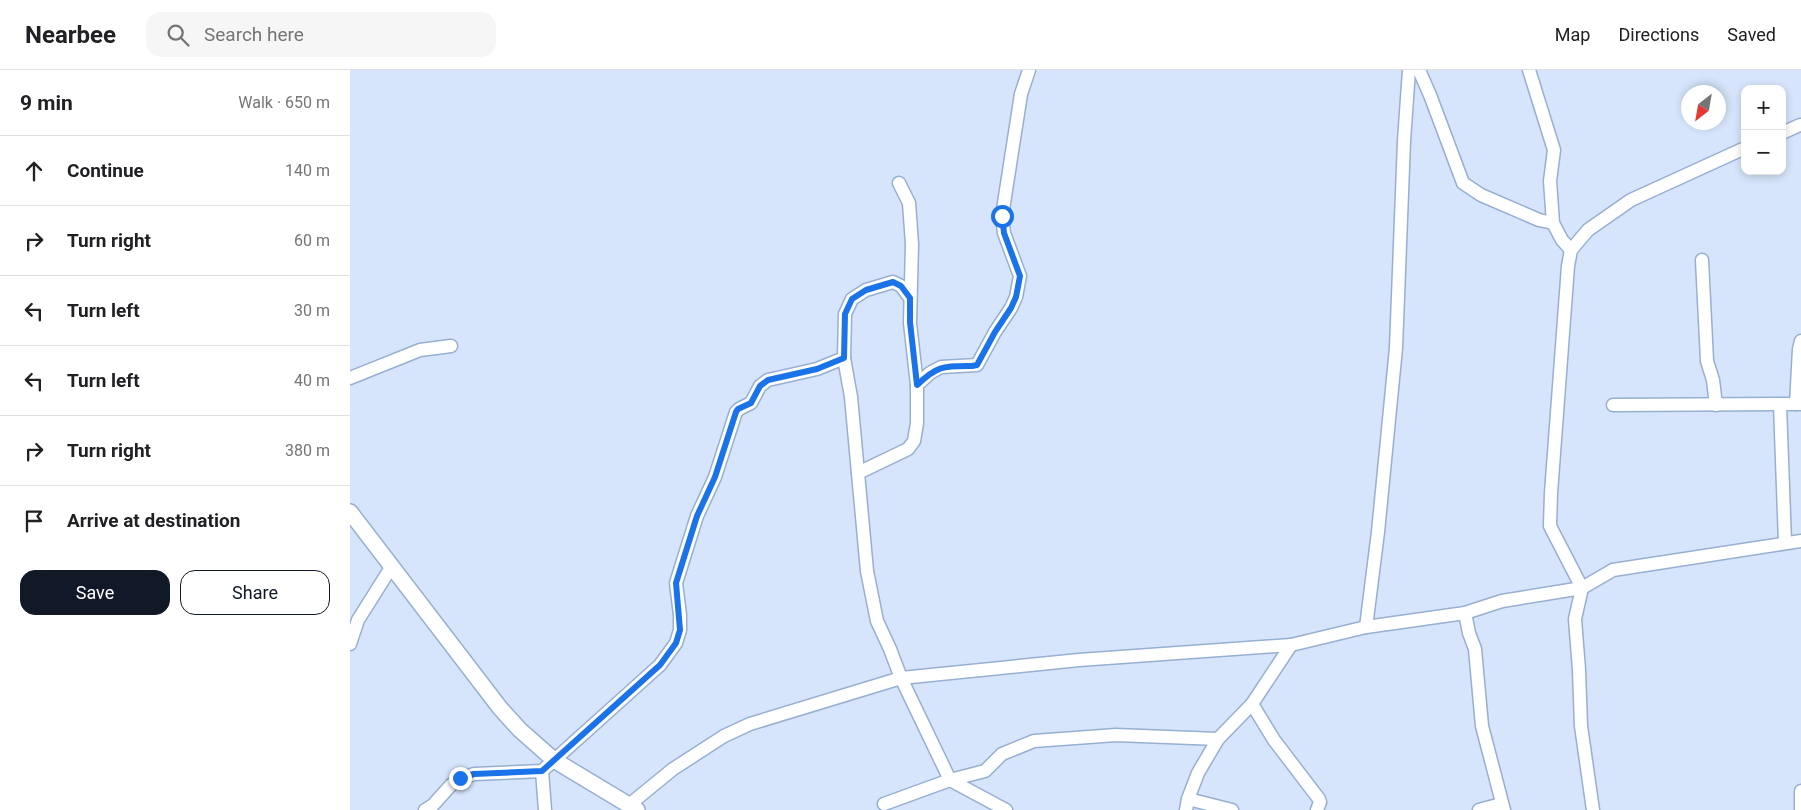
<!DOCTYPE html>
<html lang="en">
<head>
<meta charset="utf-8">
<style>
  body { margin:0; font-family:Roboto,sans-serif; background:#f6f6f6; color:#202124 }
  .controls { position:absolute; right:15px; top:15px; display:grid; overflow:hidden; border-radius:10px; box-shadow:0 2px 8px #0003 }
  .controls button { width:45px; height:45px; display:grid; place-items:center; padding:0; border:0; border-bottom:1px solid #e0e0e0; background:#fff; color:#202124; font:25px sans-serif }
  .compass { position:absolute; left:1331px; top:15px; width:45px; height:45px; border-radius:50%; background:#fff; box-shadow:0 2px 8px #0003; rotate:211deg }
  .stop { position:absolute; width:15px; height:15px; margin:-11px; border:4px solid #1a73e8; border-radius:50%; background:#fff }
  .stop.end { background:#1a73e8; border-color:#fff; box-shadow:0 1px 5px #0008 }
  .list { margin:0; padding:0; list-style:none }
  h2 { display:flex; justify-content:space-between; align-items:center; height:65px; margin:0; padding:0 20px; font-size:21px }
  h2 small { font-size:16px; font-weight:400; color:#757577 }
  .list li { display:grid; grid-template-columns:32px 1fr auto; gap:15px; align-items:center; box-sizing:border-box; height:70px; padding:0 20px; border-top:1px solid #e0e0e0 }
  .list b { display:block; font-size:19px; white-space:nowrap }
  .list em { font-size:16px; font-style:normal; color:#757577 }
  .actions { display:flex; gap:10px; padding:15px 20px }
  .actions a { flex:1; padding:11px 0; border:1px solid #111827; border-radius:15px; text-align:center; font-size:18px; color:#111827 }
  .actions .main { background:#111827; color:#fff }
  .icon { flex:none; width:28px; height:28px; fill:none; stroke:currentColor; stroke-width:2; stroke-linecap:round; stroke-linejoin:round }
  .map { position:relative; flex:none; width:1451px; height:740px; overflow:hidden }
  header { display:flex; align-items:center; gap:30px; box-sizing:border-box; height:70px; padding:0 25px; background:#fff; border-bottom:1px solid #e0e0e0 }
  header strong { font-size:24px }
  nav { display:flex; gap:28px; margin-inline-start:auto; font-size:18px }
  .search { width:350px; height:45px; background:#f6f6f6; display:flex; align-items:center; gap:12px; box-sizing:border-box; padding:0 18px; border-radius:15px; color:#757577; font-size:19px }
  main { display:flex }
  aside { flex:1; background:#fff }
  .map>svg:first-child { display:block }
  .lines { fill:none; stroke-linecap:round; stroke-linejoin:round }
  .minor-casing { stroke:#97afd1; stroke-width:15 }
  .tertiary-casing { stroke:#97afd1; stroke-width:18 }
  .minor { stroke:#fff; stroke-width:12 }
  .tertiary { stroke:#fff; stroke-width:15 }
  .route { stroke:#1a73e8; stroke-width:6 }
</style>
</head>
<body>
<header>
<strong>Nearbee</strong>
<div class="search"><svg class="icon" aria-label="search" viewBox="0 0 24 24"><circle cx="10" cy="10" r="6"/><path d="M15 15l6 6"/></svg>Search here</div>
<nav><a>Map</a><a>Directions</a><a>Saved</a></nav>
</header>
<main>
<aside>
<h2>9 min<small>Walk · 650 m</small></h2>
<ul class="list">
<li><svg class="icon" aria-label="ahead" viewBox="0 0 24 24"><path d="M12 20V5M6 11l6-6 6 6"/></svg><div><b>Continue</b></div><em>140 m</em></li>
<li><svg class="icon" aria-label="right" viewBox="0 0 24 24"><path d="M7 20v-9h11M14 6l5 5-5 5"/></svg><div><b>Turn right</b></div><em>60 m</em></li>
<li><svg class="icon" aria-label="left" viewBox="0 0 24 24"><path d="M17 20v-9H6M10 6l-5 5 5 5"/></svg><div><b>Turn left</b></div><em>30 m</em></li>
<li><svg class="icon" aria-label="left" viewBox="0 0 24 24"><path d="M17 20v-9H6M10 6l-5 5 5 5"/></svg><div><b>Turn left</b></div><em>40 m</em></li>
<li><svg class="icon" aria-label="right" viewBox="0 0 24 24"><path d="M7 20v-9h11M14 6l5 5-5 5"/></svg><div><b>Turn right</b></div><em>380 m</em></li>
<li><svg class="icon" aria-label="arrive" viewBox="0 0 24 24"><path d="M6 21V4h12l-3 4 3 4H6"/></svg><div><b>Arrive at destination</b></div></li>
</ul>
<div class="actions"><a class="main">Save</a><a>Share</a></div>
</aside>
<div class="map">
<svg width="1451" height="740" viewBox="0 0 1451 740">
  <rect width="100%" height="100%" fill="#d6e5fb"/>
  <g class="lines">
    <g class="minor-casing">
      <g id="minor">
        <polyline points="1069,0 1080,25 1113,113 1131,125 1189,150 1203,153"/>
        <polyline points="1179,0 1204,80 1200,111 1203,153 1212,170 1221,180"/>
        <polyline points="1432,63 1450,55"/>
        <polyline points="1352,190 1357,291 1363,310 1366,335"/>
        <polyline points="560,228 551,216 543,212 516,220 502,229 495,244 494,288 501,327 517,501 527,551 540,579 551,608 600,710 656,740"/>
        <polyline points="0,308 70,280 101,276"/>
        <polyline points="567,315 580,303 591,297 627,295 645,262 661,238 666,227 670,206 654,163 652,146 671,24 679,0"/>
        <polyline points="1446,334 1449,279 1451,271"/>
        <polyline points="1263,335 1451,334"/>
        <polyline points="1430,335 1435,472"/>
        <polyline points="508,403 558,379 564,371 567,353 567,315 560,253 562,174 559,133 549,113"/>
        <polyline points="1115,543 1119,563 1125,579 1132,656 1154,740"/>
        <polyline points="1016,557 1028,462 1046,278 1054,71 1059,0"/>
        <polyline points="0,574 8,550 42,496"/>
        <polyline points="902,634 924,670 969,729 970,732 967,740"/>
        <polyline points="192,701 195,740"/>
        <polyline points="838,729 882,740"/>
        <polyline points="534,734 600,710 635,701 652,684 684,671 766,665 868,669"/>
        <polyline points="279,735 323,699 374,666 400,654 551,608 729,590 941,575 1016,557 1115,543 1152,531 1232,518 1263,500 1451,471"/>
        <polyline points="75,740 83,735 101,715 110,709 124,704 192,701 310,595 326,573 330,560 330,545 326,513 347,446 365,407 386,342 389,339 401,333 410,316 418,310 467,299 494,288"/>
        <polyline points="836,740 838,729 848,703 868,669 902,634 941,575"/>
        <polyline points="1129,740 1151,734"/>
        <polyline points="1243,740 1231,656 1229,600 1225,549 1232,518 1200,456 1201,423 1218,196 1221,180 1238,160 1281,130 1395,78"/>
        <polyline points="1451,740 1451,721"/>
      </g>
    </g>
    <g class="tertiary-casing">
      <polyline id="tertiary" points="0,442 150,638 170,660 204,690 287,740"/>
    </g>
    <use href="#minor" class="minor"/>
    <use href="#tertiary" class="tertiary"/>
  </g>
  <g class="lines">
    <path class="route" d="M110 708 124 704 192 701 310 595 326 573 330 560 326 513 347 446 365 407 386 342 388 339 401 333 410 316 418 310 467 299 494 288 495 244 502 229 516 220 543 212 551 216 560 228V252L567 315C588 295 594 296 622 296L627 295 645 262 661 238 666 227 670 206 654 163 652 146"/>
  </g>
</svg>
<div class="controls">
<button>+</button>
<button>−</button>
</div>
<svg class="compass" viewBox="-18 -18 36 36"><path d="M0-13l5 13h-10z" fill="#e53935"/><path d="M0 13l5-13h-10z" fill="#757577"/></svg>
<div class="stop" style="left:652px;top:146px"></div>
<div class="stop end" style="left:110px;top:708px"></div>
</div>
</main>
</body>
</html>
